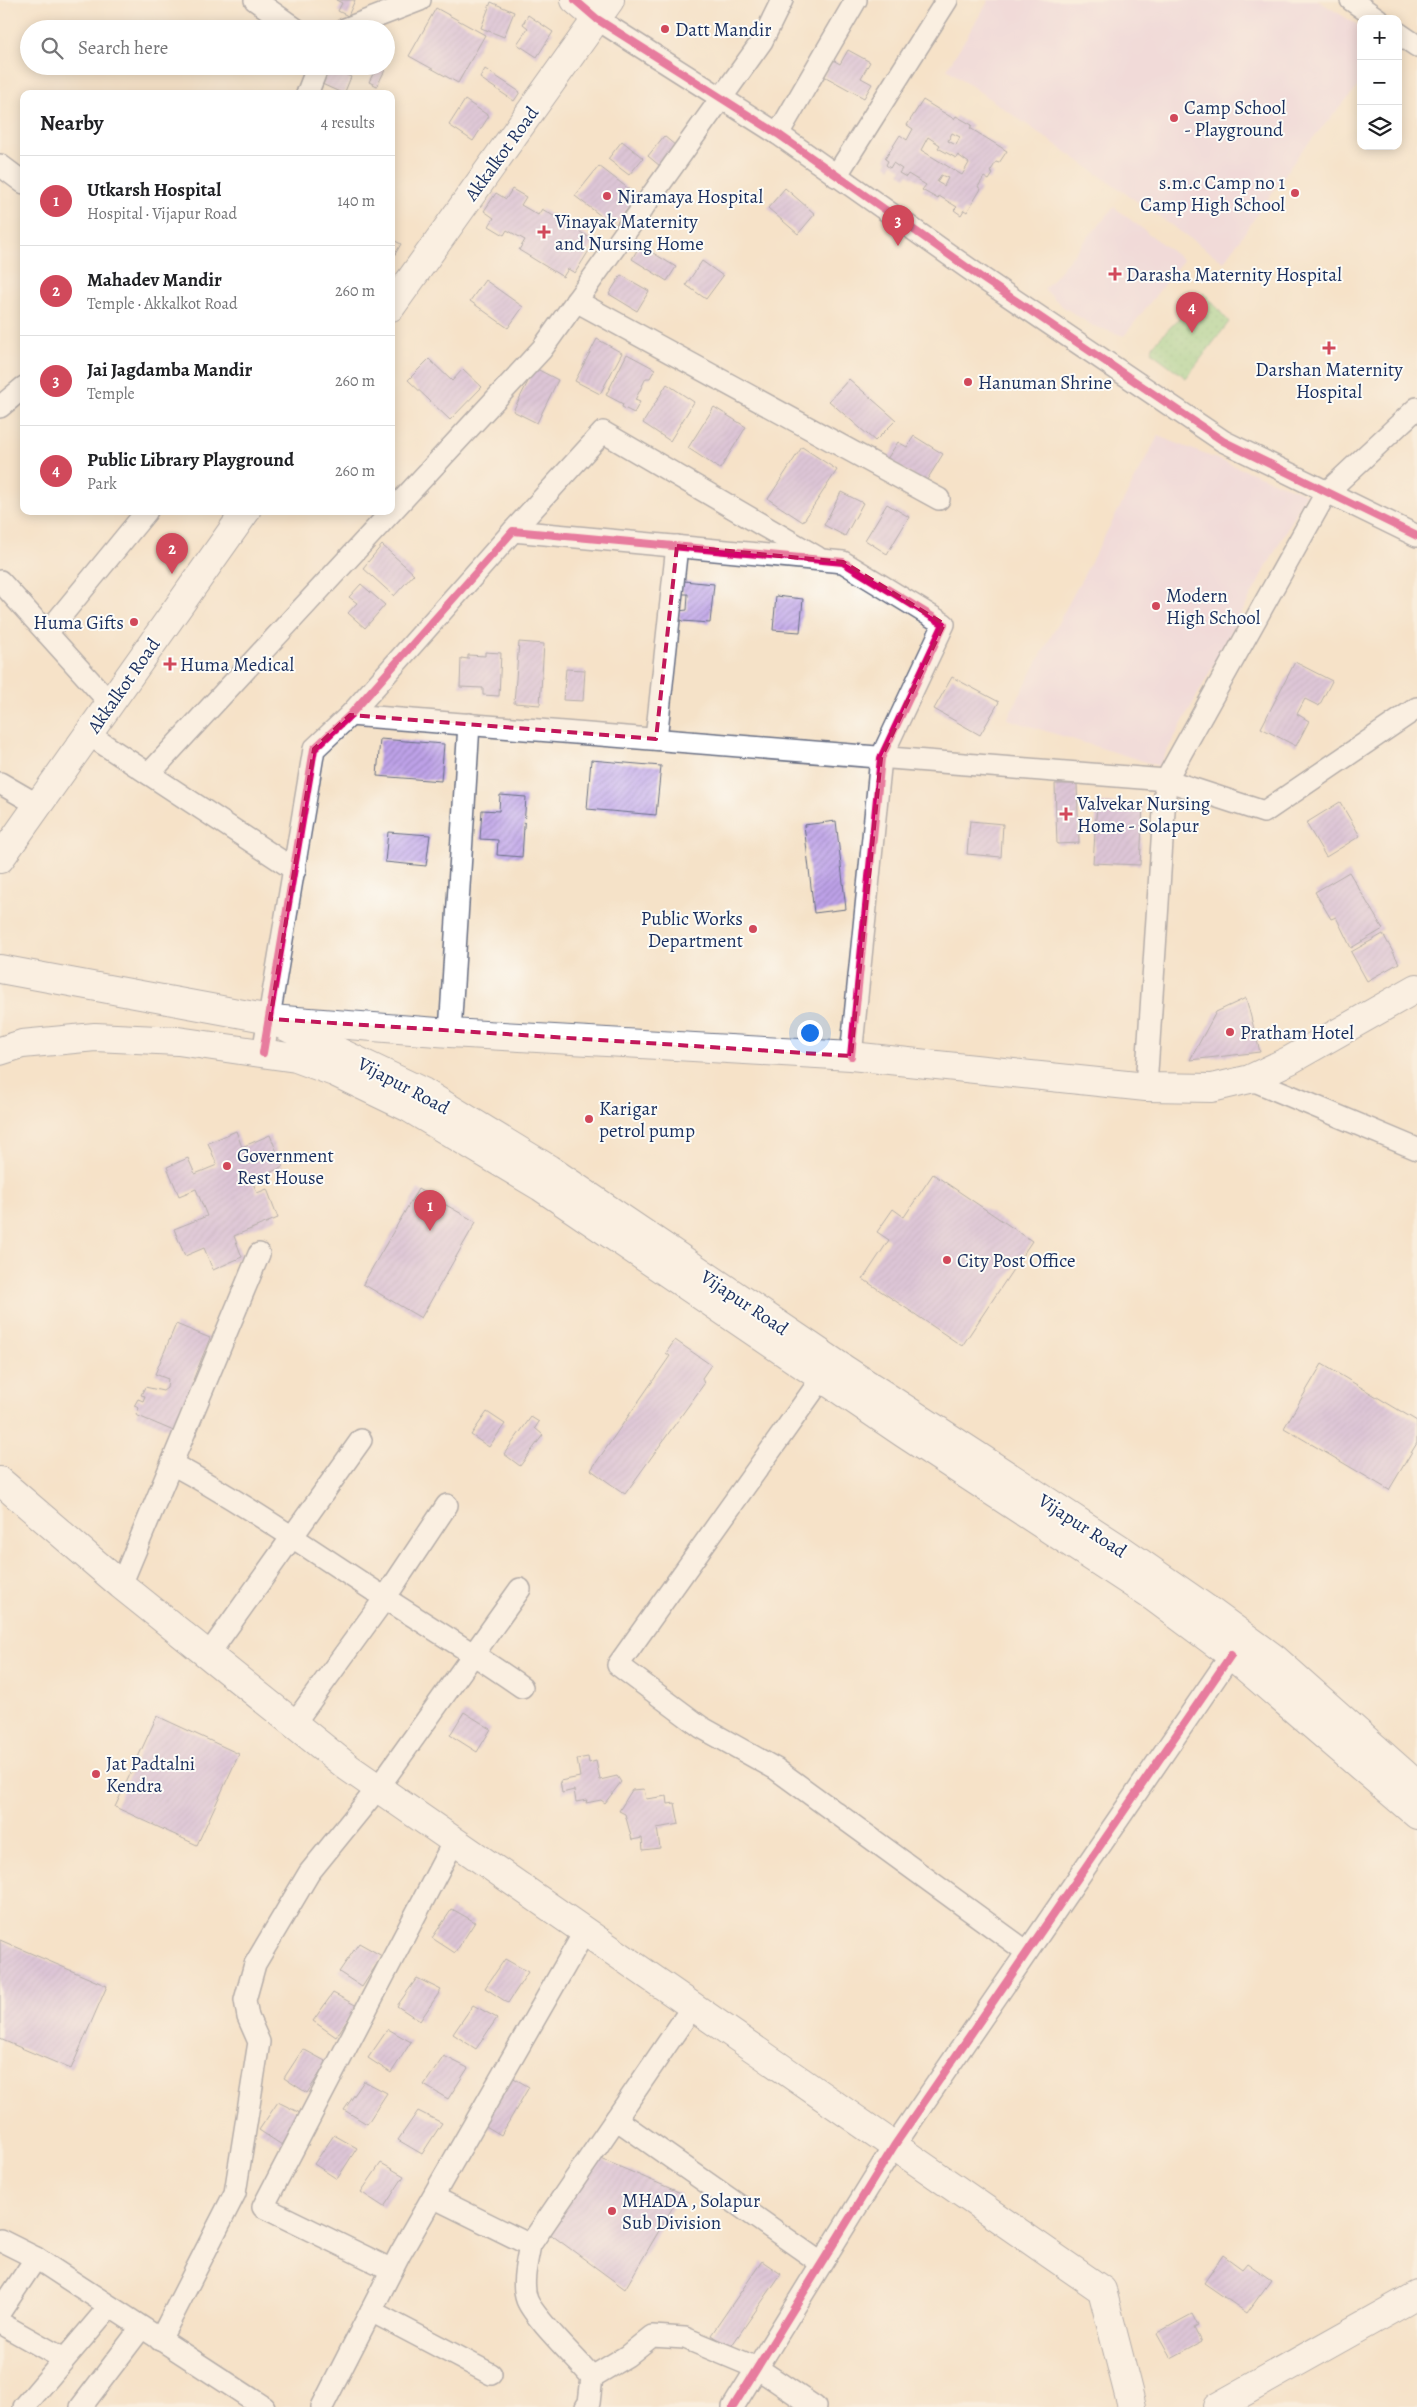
<!DOCTYPE html>
<html lang="en">
<head>
<meta charset="utf-8">
<style>
  body { margin:0; font-family:Alegreya,serif; background:#f2f2f2; color:#202124 }
  .controls { position:absolute; right:15px; top:15px; display:grid; overflow:hidden; border-radius:10px; box-shadow:0 2px 12px #0003 }
  .controls button { width:45px; height:45px; display:grid; place-items:center; padding:0; border:0; border-bottom:1px solid #e0e0e0; background:#fff; color:#202124; font:25px sans-serif }
  .you { position:absolute; left:809px; top:1032px; width:18px; height:18px; margin:-12px; border:4px solid #fff; border-radius:50%; background:#1a73e8; box-shadow:0 0 0 8px #1a73e833 }
  .badge { display:grid; place-items:center; width:32px; height:32px; border-radius:50%; background:#d1495b; color:#fff; font-size:16px; font-weight:700 }
  .pin { position:absolute; translate:-50% -41px; filter:drop-shadow(0 1px 2px #0008) }
  .pin::after { content:''; position:absolute; top:26px; width:18px; height:15px; background:inherit; clip-path:polygon(0 0,100% 0,50% 100%) }
  .list { margin:0; padding:0; list-style:none }
  h2 { display:flex; justify-content:space-between; align-items:center; height:65px; margin:0; padding:0 20px; font-size:21px }
  h2 small { font-size:16px; font-weight:400; color:#757577 }
  .list li { display:grid; grid-template-columns:32px 1fr auto; gap:15px; align-items:center; box-sizing:border-box; height:90px; padding:0 20px; border-top:1px solid #e0e0e0 }
  .list b { display:block; font-size:19px; white-space:nowrap }
  .list p { margin:0; font-size:16px; white-space:nowrap; color:#757577 }
  .list em { font-size:16px; font-style:normal; color:#757577 }
  .icon { flex:none; width:28px; height:28px; fill:none; stroke:currentColor; stroke-width:2; stroke-linecap:round; stroke-linejoin:round }
  .map { position:relative; flex:none; width:1417px; height:2407px; overflow:hidden }
  .search { position:absolute; background:#fff; box-shadow:0 2px 12px #0003; left:20px; top:20px; width:375px; height:55px; display:flex; align-items:center; gap:12px; box-sizing:border-box; padding:0 18px; border-radius:28px; color:#757577; font-size:19px }
  .panel { position:absolute; background:#fff; box-shadow:0 2px 12px #0003; left:20px; top:90px; width:375px; height:425px; border-radius:10px }
  .map>svg:first-child { display:block }
  .built { fill:#ead1ec }
  .park { fill:url(#park-dots); stroke:#588276 }
  .building { fill:url(#building-hatch); fill-rule:evenodd }
  .lines { fill:none; stroke-linecap:round; stroke-linejoin:round }
  .street-casing { stroke:#676e83; stroke-width:24 }
  .secondary-casing { stroke:#676e83; stroke-width:30 }
  .primary-casing { stroke:#676e83; stroke-width:30 }
  .street { stroke:#fff; stroke-width:21 }
  .secondary { stroke:#fff; stroke-width:28 }
  .primary { stroke:#fff; stroke-width:28 }
  .cycleway-casing { stroke:#fdfcf7; stroke-width:11 }
  .cycleway { stroke:#d6006c; stroke-width:8 }
  .marked { fill:none; stroke:#c2185b; stroke-width:4; stroke-dasharray:10 6; stroke-linejoin:round }
  .poi-dot { fill:#d1495b; stroke:#fdfcf7; stroke-width:2 }
  .labels { text-anchor:middle; stroke-width:4; stroke-linejoin:round; paint-order:stroke }
  .poi-label { font-size:19px; fill:#1b2f5e; stroke:#fdfcf7; text-anchor:start }
  .street-label { font-size:19px; fill:#1b2f5e; stroke:#fdfcf7 }
</style>
</head>
<body>
<div class="map">
<svg width="1417" height="2407" viewBox="0 0 1417 2407">
  <defs>
    <pattern id="park-dots" width="8" height="8" patternUnits="userSpaceOnUse" patternTransform="scale(1.25)"><rect width="8" height="8" fill="#94d68e"/><path d="M2 2h.1M6 6h.1" fill="none" stroke="#7fb87d" stroke-width="1.8" stroke-linecap="round"/></pattern>
    <pattern id="building-hatch" width="6" height="6" patternUnits="userSpaceOnUse" patternTransform="scale(1.25)"><rect width="6" height="6" fill="#bea2e8"/><path d="M-1 1l2-2M0 6l6-6M5 7l2-2" fill="none" stroke="#9a84bf"/></pattern>
  </defs>
  <rect width="100%" height="100%" fill="#fdfcf7"/>
  <filter id="ink" filterUnits="userSpaceOnUse"><feTurbulence type="fractalNoise" baseFrequency=".02" numOctaves="2"/><feDisplacementMap in="SourceGraphic" scale="10" xChannelSelector="R" yChannelSelector="G"/><feConvolveMatrix kernelMatrix="1 2 1 2 8 2 1 2 1" color-interpolation-filters="sRGB"/></filter>
  <filter id="wash" filterUnits="userSpaceOnUse"><feTurbulence type="fractalNoise" baseFrequency=".0096" numOctaves="4" result="noise"/><feDisplacementMap in="SourceGraphic" scale="20" xChannelSelector="R" yChannelSelector="G"/><feGaussianBlur stdDeviation="1.12" result="paint"/><feColorMatrix in="noise" values="0 0 0 0 0 0 0 0 0 0 0 0 0 0 0 0 0 1.4 0 .05"/><feComposite in="paint" operator="in"/></filter>
  <g filter="url(#wash)">
    <rect width="100%" height="100%" fill="#f5e2c8"/>
    <g class="built">
      <polygon points="989,0 1317,0 1361,27 1361,83 1300,153 1224,262 947,69"/>
      <polygon points="1114,207 1183,260 1124,336 1093,326 1062,306 1044,289"/>
      <polygon points="1158,436 1306,494 1159,766 1007,719"/>
    </g>
    <polygon class="park" points="1204,293 1229,322 1186,378 1151,352 1154,344"/>
    <g id="blocks">
      <g class="building">
        <polygon points="336,0 355,0 348,16 338,11 342,3"/>
        <polygon points="491,2 514,12 504,37 481,28"/>
        <polygon points="436,8 485,35 458,83 409,56"/>
        <polygon points="528,15 553,32 537,57 517,44 528,28 523,24"/>
        <polygon points="848,50 870,62 861,78 872,84 864,98 824,76 833,60 840,64"/>
        <polygon points="377,66 385,70 377,86 369,82"/>
        <polygon points="330,67 351,77 344,94 322,84"/>
        <polygon points="485,69 520,92 514,101 480,78"/>
        <polygon points="465,100 489,116 473,141 449,125"/>
        <path d="M923 100 954 119 956 116 972 125 970 128 1007 151 999 163 996 162 990 172 993 174 989 180 984 177 978 187 981 189 967 212 964 210 961 215 954 210 957 207 939 196 938 199 922 190 926 185 908 174 906 177 899 173 902 169 893 163 890 168 886 165 888 161 885 159 900 135 907 140 913 129 907 125ZM952 133 960 137 956 145 948 141ZM928 137 940 145 938 148 956 158 958 155 969 163 962 175 921 150ZM941 175 948 178 944 186 937 182Z"/>
        <polygon points="664,136 682,151 666,171 648,156"/>
        <polygon points="622,141 643,158 629,175 608,159"/>
        <polygon points="599,166 638,196 614,226 575,196"/>
        <polygon points="785,188 815,214 798,234 768,208"/>
        <polygon points="512,189 526,197 521,205 538,215 542,209 595,241 575,273 568,269 563,277 519,250 525,240 507,230 504,235 489,226 494,218 484,211 496,193 506,199"/>
        <polygon points="391,239 401,244 391,261"/>
        <polygon points="640,245 676,267 667,281 632,259"/>
        <polygon points="702,261 723,276 706,299 686,285"/>
        <polygon points="621,275 649,291 637,311 609,294"/>
        <polygon points="485,280 523,307 508,328 470,301"/>
        <polygon points="597,339 622,353 600,394 575,381"/>
        <polygon points="627,354 655,369 650,378 646,378 635,400 640,402 634,413 622,407 623,404 606,395"/>
        <polygon points="429,359 452,381 463,369 482,387 450,420 408,380"/>
        <polygon points="535,368 558,380 537,423 513,411"/>
        <polygon points="849,379 896,420 875,441 829,401"/>
        <polygon points="667,384 694,402 670,441 643,423"/>
        <polygon points="714,407 746,427 720,469 688,448"/>
        <polygon points="914,436 943,454 925,483 887,459 898,442 907,447"/>
        <polygon points="802,447 837,470 803,522 768,499"/>
        <polygon points="841,492 863,503 845,536 824,525"/>
        <polygon points="887,504 909,517 887,554 865,540"/>
        <polygon points="382,545 414,574 394,596 363,568"/>
        <polygon points="684,581 714,584 710,623 682,621 679,617 679,611 687,610 688,594 683,594 683,590 680,590"/>
        <polygon points="361,584 385,605 365,628 348,613 357,603 349,597"/>
        <polygon points="776,596 803,599 800,632 773,630"/>
        <polygon points="519,642 544,644 540,705 514,703"/>
        <polygon points="485,652 501,653 499,696 483,695 483,688 460,687 461,658 468,659 468,655 485,656"/>
        <polygon points="1295,662 1332,681 1319,706 1305,699 1297,714 1309,721 1296,746 1261,728"/>
        <polygon points="566,669 585,670 583,701 563,700"/>
        <polygon points="952,677 999,702 980,735 934,709"/>
        <polygon points="380,739 444,744 441,781 377,776"/>
        <polygon points="591,760 661,766 656,815 587,809"/>
        <polygon points="1055,784 1077,784 1079,843 1057,844"/>
        <polygon points="500,795 526,797 522,857 497,855 498,840 480,839 482,810 499,811"/>
        <polygon points="1340,802 1360,836 1326,857 1306,823"/>
        <polygon points="1097,803 1143,805 1140,865 1093,863"/>
        <polygon points="836,821 846,909 814,913 804,825"/>
        <polygon points="970,821 1003,824 1001,857 967,854"/>
        <polygon points="388,832 430,835 426,866 385,862"/>
        <polygon points="1349,872 1383,929 1351,948 1336,917 1331,919 1315,892"/>
        <polygon points="1383,934 1399,963 1367,981 1351,952"/>
        <polygon points="1246,998 1260,1052 1190,1060 1216,1012"/>
        <polygon points="236,1131 242,1147 270,1135 283,1167 252,1180 257,1193 267,1189 278,1218 234,1236 242,1257 213,1270 204,1248 185,1256 174,1229 207,1216 196,1189 179,1196 167,1167 188,1158 195,1174 217,1165 208,1143"/>
        <polygon points="933,1174 1032,1241 962,1346 863,1279 889,1240 877,1232 893,1209 904,1217"/>
        <polygon points="418,1189 476,1222 421,1318 363,1284"/>
        <polygon points="176,1324 210,1338 193,1380 197,1382 176,1432 136,1415 139,1408 134,1406 138,1399 143,1401 145,1396 141,1395 145,1387 163,1391 167,1388 168,1379 155,1374"/>
        <polygon points="675,1340 711,1365 702,1378 704,1384 625,1494 591,1470 670,1356 666,1353"/>
        <polygon points="1322,1364 1417,1421 1417,1443 1389,1490 1284,1428"/>
        <polygon points="487,1412 505,1424 489,1447 471,1435"/>
        <polygon points="531,1417 539,1422 535,1428 543,1435 520,1466 504,1454"/>
        <polygon points="464,1712 491,1729 477,1752 450,1735"/>
        <polygon points="157,1716 239,1754 197,1845 115,1807"/>
        <polygon points="588,1757 589,1763 596,1761 600,1780 617,1776 621,1782 605,1803 601,1800 586,1803 587,1800 576,1802 574,1790 562,1793 560,1781 580,1777 577,1759"/>
        <polygon points="644,1789 646,1799 667,1796 668,1804 675,1803 679,1824 657,1828 660,1848 643,1850 642,1838 632,1840 625,1814 619,1811 632,1790"/>
        <polygon points="452,1909 475,1922 455,1953 432,1938"/>
        <polygon points="0,1940 107,1986 71,2069 0,2039"/>
        <polygon points="359,1943 382,1956 362,1987 339,1972"/>
        <polygon points="505,1959 528,1972 508,2003 485,1988"/>
        <polygon points="417,1978 441,1990 420,2021 397,2006"/>
        <polygon points="333,1993 357,2006 336,2037 313,2021"/>
        <polygon points="473,2005 497,2018 476,2049 453,2034"/>
        <polygon points="388,2029 411,2042 391,2073 368,2058"/>
        <polygon points="303,2049 327,2062 307,2093 284,2078"/>
        <polygon points="444,2056 468,2068 448,2099 424,2085"/>
        <polygon points="512,2077 529,2087 501,2135 484,2125"/>
        <polygon points="364,2081 387,2093 367,2124 344,2110"/>
        <polygon points="278,2102 302,2114 282,2145 259,2130"/>
        <polygon points="418,2111 442,2123 422,2154 398,2140"/>
        <polygon points="334,2135 357,2148 337,2179 314,2164"/>
        <polygon points="592,2155 681,2193 625,2289 542,2228"/>
        <polygon points="381,2163 404,2176 384,2207 361,2192"/>
        <polygon points="1223,2255 1242,2269 1247,2263 1271,2280 1247,2313 1204,2283"/>
        <polygon points="762,2261 781,2274 730,2348 711,2335"/>
        <polygon points="1192,2314 1198,2326 1194,2328 1201,2342 1171,2358 1157,2333"/>
      </g>
    </g>
  </g>
  <g filter="url(#ink)">
    <use href="#blocks" fill-opacity="0" stroke="#676e83" stroke-width="1"/>
    <g class="lines">
      <g class="street-casing">
        <g id="street">
          <polyline points="255,0 296,29"/>
          <polyline points="1351,0 1378,19"/>
          <polyline points="597,19 778,134 982,278 1223,441 1417,536"/>
          <polyline points="345,29 420,0"/>
          <polyline points="1398,33 1417,46"/>
          <polyline points="307,94 318,66"/>
          <polyline points="778,134 856,0"/>
          <polyline points="0,165 24,183"/>
          <polyline points="836,176 947,0"/>
          <polyline points="576,301 939,499"/>
          <polyline points="0,407 24,387"/>
          <polyline points="513,531 603,432 817,557"/>
          <polyline points="0,581 110,703"/>
          <polyline points="47,633 147,511"/>
          <polyline points="350,715 1166,780 1264,812 1417,708"/>
          <polyline points="88,734 295,870"/>
          <polyline points="656,739 677,546"/>
          <polyline points="149,774 542,349 762,41 782,0"/>
          <polyline points="0,783 38,805"/>
          <polyline points="450,1033 469,724"/>
          <polyline points="263,1053 314,749 350,715 513,531 843,562 944,624 881,758 851,1056"/>
          <polyline points="1250,1079 1417,1149"/>
          <polyline points="1146,1087 1166,780 1326,493 1417,408"/>
          <polyline points="822,1378 618,1665 701,1727 776,1769 1027,1952"/>
          <path d="M172 1464C246 1504 314 1552 385 1598 431 1628 477 1655 522 1687"/>
          <polyline points="121,1585 259,1254"/>
          <polyline points="208,1655 361,1440"/>
          <polyline points="293,1725 385,1598 447,1505"/>
          <polyline points="616,2119 821,2263"/>
          <polyline points="433,2197 530,2245"/>
          <polyline points="0,2240 36,2258 264,2407"/>
          <polyline points="392,2270 263,2207 454,1841"/>
          <polyline points="371,2311 491,2374"/>
          <polyline points="0,2312 36,2258"/>
          <polyline points="0,2323 64,2359"/>
          <polyline points="160,2340 235,2193 259,2042 248,2017 245,2000 255,1964 309,1873 378,1788 520,1589"/>
          <polyline points="592,2377 627,2356 652,2336 685,2338 757,2368 815,2407"/>
          <polyline points="24,2407 109,2307"/>
          <polyline points="81,2407 141,2328"/>
          <polyline points="322,2407 400,2254 585,1931"/>
          <path d="M586 2407 589 2403 592 2377C577 2359 534 2318 527 2300 521 2284 527 2261 530 2245L693 2006"/>
          <polyline points="733,2407 894,2146 1231,1655"/>
        </g>
      </g>
      <g class="secondary-casing">
        <g id="secondary">
          <polyline points="575,0 597,19"/>
          <polyline points="391,307 610,0"/>
          <polyline points="0,859 246,511"/>
          <polyline points="271,1019 450,1033 851,1056 1146,1087 1212,1088 1250,1079 1290,1060 1417,988"/>
          <polyline points="0,1481 121,1585 349,1768 1102,2290 1132,2407"/>
          <polyline points="1217,2407 1417,2295"/>
        </g>
      </g>
      <g class="primary-casing">
        <g id="primary">
          <polyline points="0,969 270,1019 423,1092 549,1169 844,1369 1122,1550 1214,1614 1274,1658 1417,1785"/>
          <polyline points="0,1051 22,1044 95,1037 178,1041 296,1058 334,1072 409,1108 541,1187 903,1433 1153,1597 1231,1655 1417,1815"/>
        </g>
      </g>
      <use href="#street" class="street"/>
      <use href="#secondary" class="secondary"/>
      <use href="#primary" class="primary"/>
      <g class="cycleway-casing">
        <g id="cycleway">
          <polyline points="575,0 597,19 778,134 982,278 1223,441 1417,536"/>
          <polyline points="263,1053 314,749 350,715 513,531 843,562 944,624 881,758 851,1056"/>
          <polyline points="733,2407 894,2146 1231,1655"/>
        </g>
      </g>
      <use href="#cycleway" class="cycleway"/>
    </g>
  </g>
  <path d="M0 0H1417V2407H0ZM677 546 843 562 944 624 881 758 851 1056 270 1019 314 749 350 715 656 739Z" fill="#f5e2c8" fill-opacity=".55" fill-rule="evenodd"/>
  <path class="marked" d="M677 546 843 562 944 624 881 758 851 1056 270 1019 314 749 350 715 656 739Z"/>
  <g class="poi-dot">
    <circle cx="665" cy="29" r="5"/>
    <circle cx="1174" cy="118" r="5"/>
    <circle cx="1295" cy="193" r="5"/>
    <circle cx="607" cy="196" r="5"/>
    <path d="M541.5 224.5h5v5h5v5h-5v5h-5v-5h-5v-5h5z"/>
    <path d="M1112.5 266.5h5v5h5v5h-5v5h-5v-5h-5v-5h5z"/>
    <path d="M1326.5 340.5h5v5h5v5h-5v5h-5v-5h-5v-5h5z"/>
    <circle cx="968" cy="382" r="5"/>
    <circle cx="1156" cy="606" r="5"/>
    <circle cx="134" cy="622" r="5"/>
    <path d="M167.5 656.5h5v5h5v5h-5v5h-5v-5h-5v-5h5z"/>
    <path d="M1063.5 806.5h5v5h5v5h-5v5h-5v-5h-5v-5h5z"/>
    <circle cx="753" cy="929" r="5"/>
    <circle cx="1230" cy="1032" r="5"/>
    <circle cx="589" cy="1119" r="5"/>
    <circle cx="227" cy="1166" r="5"/>
    <circle cx="947" cy="1260" r="5"/>
    <circle cx="96" cy="1774" r="5"/>
    <circle cx="612" cy="2211" r="5"/>
  </g>
  <g class="labels">
    <g class="poi-label">
      <text x="675" y="36">Datt Mandir</text>
      <text x="1184" y="114">Camp School<tspan x="1184" dy="22">- Playground</tspan></text>
      <text x="1285" y="189" text-anchor="end">s.m.c Camp no 1<tspan x="1285" dy="22">Camp High School</tspan></text>
      <text x="617" y="203">Niramaya Hospital</text>
      <text x="555" y="228">Vinayak Maternity<tspan x="555" dy="22">and Nursing Home</tspan></text>
      <text x="1126" y="281">Darasha Maternity Hospital</text>
      <text x="1329" y="376" text-anchor="middle">Darshan Maternity<tspan x="1329" dy="22">Hospital</tspan></text>
      <text x="978" y="389">Hanuman Shrine</text>
      <text x="1166" y="602">Modern<tspan x="1166" dy="22">High School</tspan></text>
      <text x="124" y="629" text-anchor="end">Huma Gifts</text>
      <text x="180" y="671">Huma Medical</text>
      <text x="1077" y="810">Valvekar Nursing<tspan x="1077" dy="22">Home - Solapur</tspan></text>
      <text x="743" y="925" text-anchor="end">Public Works<tspan x="743" dy="22">Department</tspan></text>
      <text x="1240" y="1039">Pratham Hotel</text>
      <text x="599" y="1115">Karigar<tspan x="599" dy="22">petrol pump</tspan></text>
      <text x="237" y="1162">Government<tspan x="237" dy="22">Rest House</tspan></text>
      <text x="957" y="1267">City Post Office</text>
      <text x="106" y="1770">Jat Padtalni<tspan x="106" dy="22">Kendra</tspan></text>
      <text x="622" y="2207">MHADA , Solapur<tspan x="622" dy="22">Sub Division</tspan></text>
    </g>
    <g class="street-label">
      <text transform="translate(501 153) rotate(-54)" y="7">Akkalkot Road</text>
      <text transform="translate(123 685) rotate(-55)" y="7">Akkalkot Road</text>
      <text transform="translate(404 1085) rotate(28)" y="7">Vijapur Road</text>
      <text transform="translate(745 1302) rotate(34)" y="7">Vijapur Road</text>
      <text transform="translate(1083 1525) rotate(33)" y="7">Vijapur Road</text>
    </g>
  </g>
</svg>
<div class="controls">
<button>+</button>
<button>−</button>
<button><svg class="icon" aria-label="layers" viewBox="0 0 24 24"><path d="M12 4l9 5-9 5-9-5zM3 14l9 5 9-5"/></svg></button>
</div>
<div class="you"></div>
<div class="pin badge" style="left:430px;top:1231px">1</div>
<div class="pin badge" style="left:172px;top:574px">2</div>
<div class="pin badge" style="left:898px;top:246px">3</div>
<div class="pin badge" style="left:1192px;top:333px">4</div>
<div class="search"><svg class="icon" aria-label="search" viewBox="0 0 24 24"><circle cx="10" cy="10" r="6"/><path d="M15 15l6 6"/></svg>Search here</div>
<section class="panel">
<h2>Nearby<small>4 results</small></h2>
<ul class="list">
<li><span class="badge">1</span><div><b>Utkarsh Hospital</b><p>Hospital · Vijapur Road</p></div><em>140 m</em></li>
<li><span class="badge">2</span><div><b>Mahadev Mandir</b><p>Temple · Akkalkot Road</p></div><em>260 m</em></li>
<li><span class="badge">3</span><div><b>Jai Jagdamba Mandir</b><p>Temple</p></div><em>260 m</em></li>
<li><span class="badge">4</span><div><b>Public Library Playground</b><p>Park</p></div><em>260 m</em></li>
</ul>
</section>
</div>
</body>
</html>
